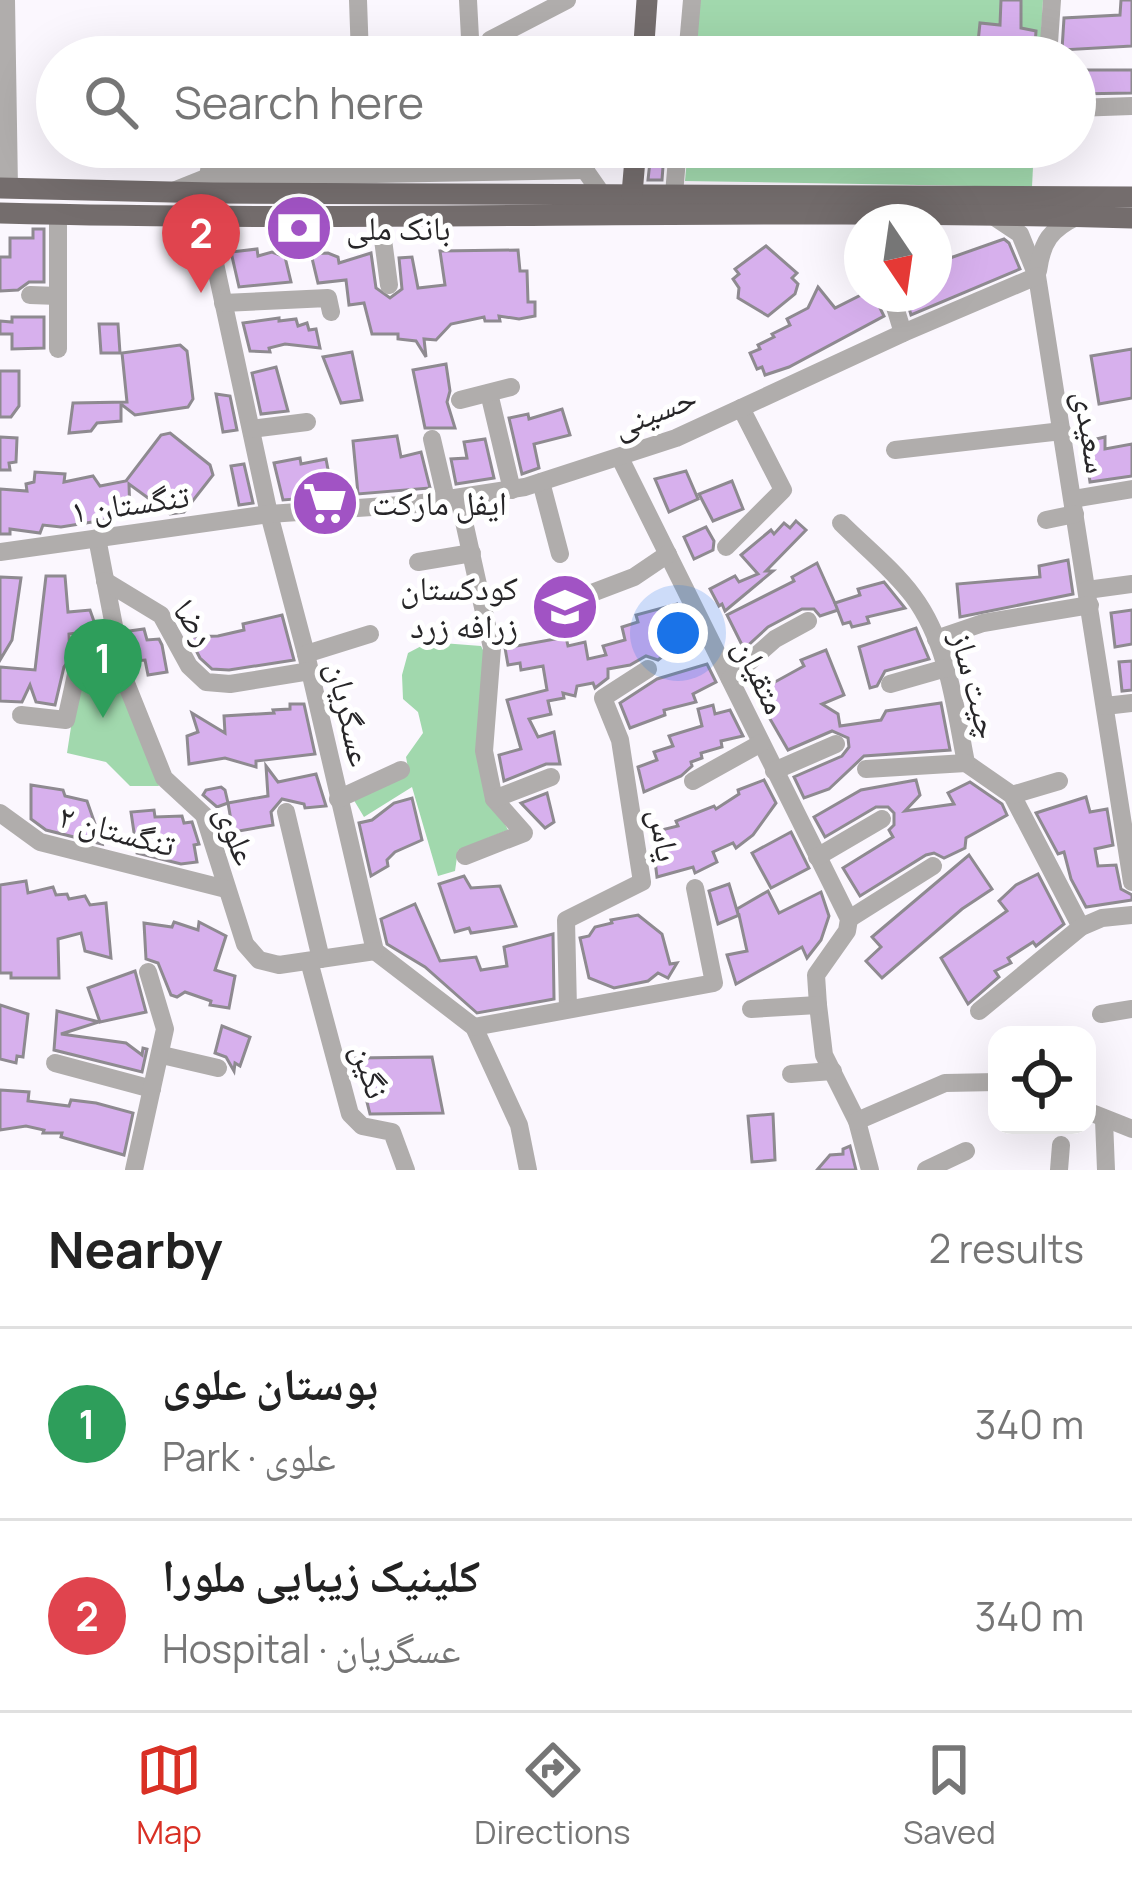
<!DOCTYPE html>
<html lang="en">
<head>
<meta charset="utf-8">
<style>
  body { margin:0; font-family:Manrope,"Noto Naskh Arabic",sans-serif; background:#f6f6f6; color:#222 }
  .controls { position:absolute; right:36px; bottom:36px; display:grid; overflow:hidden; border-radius:24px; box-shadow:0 12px 48px #0002 }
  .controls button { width:108px; height:108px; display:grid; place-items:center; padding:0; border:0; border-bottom:3px solid #e0e0e0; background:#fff; color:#222; font:60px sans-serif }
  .compass { position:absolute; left:844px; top:204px; width:108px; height:108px; border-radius:50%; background:#fff; box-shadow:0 12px 48px #0002; rotate:167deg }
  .you { position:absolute; left:678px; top:633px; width:42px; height:42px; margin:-30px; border:9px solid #fff; border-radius:50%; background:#1a73e8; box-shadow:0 0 0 18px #1a73e833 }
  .badge { display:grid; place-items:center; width:78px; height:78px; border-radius:50%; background:#d93025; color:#fff; font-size:39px; font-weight:700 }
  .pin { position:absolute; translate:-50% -99px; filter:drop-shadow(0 3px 6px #0008) }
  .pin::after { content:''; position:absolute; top:63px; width:42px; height:36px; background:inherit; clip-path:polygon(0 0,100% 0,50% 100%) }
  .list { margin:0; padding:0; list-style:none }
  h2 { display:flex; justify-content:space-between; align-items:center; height:156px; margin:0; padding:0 48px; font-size:51px }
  h2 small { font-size:39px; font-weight:400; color:#767676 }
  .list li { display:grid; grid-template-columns:78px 1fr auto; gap:36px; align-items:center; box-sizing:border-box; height:192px; padding:0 48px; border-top:3px solid #e0e0e0 }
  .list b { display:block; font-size:45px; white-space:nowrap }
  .list p { margin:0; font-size:39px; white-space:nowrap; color:#767676 }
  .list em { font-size:39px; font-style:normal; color:#767676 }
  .icon { flex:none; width:66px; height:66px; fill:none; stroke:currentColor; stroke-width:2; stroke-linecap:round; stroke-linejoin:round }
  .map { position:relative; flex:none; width:1132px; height:1170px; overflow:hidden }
  .search { position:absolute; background:#fff; box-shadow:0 12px 48px #0002; left:36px; right:36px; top:36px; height:132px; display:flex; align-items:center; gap:30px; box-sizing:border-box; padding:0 42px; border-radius:66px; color:#767676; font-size:45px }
  .sheet { height:540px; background:#fff }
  nav { display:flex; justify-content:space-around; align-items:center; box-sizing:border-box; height:168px; border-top:3px solid #e0e0e0; background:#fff; font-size:33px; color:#767676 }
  nav a { display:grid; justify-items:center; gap:6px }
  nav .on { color:#d93025 }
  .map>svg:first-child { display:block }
  .green { fill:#a1d8ad }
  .building { fill:#d7b0ed; stroke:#8e8a90; stroke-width:3 }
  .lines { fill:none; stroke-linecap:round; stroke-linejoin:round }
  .minor { stroke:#b0adac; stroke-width:18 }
  .major { stroke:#746d6d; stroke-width:21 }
  .labels { text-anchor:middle; stroke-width:10; stroke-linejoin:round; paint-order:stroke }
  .poi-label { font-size:33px; fill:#272628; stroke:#fff; text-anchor:start }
  .street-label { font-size:33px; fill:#272628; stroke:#fff }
</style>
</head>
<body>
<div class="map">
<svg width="1132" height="1170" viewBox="0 0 1132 1170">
  <rect width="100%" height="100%" fill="#fbf7fe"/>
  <g class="green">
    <polygon points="700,0 1043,0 1040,57 695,57"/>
    <polygon points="423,147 467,147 468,164 425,166"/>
    <polygon points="688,147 1034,147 1032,187 685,181"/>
    <polygon points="429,642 481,646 486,656 497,809 508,830 458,850 455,871 438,876 412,787 364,817 352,797 409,773 406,757 423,733 418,712 403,699 402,675 408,653"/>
    <polygon points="79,675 121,683 159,786 130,786 106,762 67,753"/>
  </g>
  <g class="building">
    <polygon points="1001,0 1021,0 1021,28 1036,31 1035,46 978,42 980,23 1000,25"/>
    <polygon points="1121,0 1132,0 1132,46 1062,50 1064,18 1120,15"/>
    <polygon points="1075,70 1132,70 1132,93 1075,94"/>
    <polygon points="651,152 664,153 662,180 648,180"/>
    <polygon points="33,229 44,229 44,282 29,282 18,290 0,291 0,257 10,257 10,238 33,238"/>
    <polygon points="942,238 950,258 1004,239 1009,243 1020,269 911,315 905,294 934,294 934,241"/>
    <polygon points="766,246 797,273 792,278 798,284 795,294 768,316 738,298 739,288 733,279 739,274 735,269"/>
    <polygon points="257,249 258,256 272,252 285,257 291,282 239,287 231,252"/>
    <polygon points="518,250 520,271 527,271 528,302 535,302 535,316 519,319 499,316 500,321 485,321 484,317 451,324 436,340 424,339 426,357 416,341 398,339 398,334 372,334 364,303 349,305 346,280 318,283 311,254 328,253 338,257 339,263 371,253 376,288 390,298 402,289 399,258 412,257 418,288 445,285 440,251"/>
    <polygon points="818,287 835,308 863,294 873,294 884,316 789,367 765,375 762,367 757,369 750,353 760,349 758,345 774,337 772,334 790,325 787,319 808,308"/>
    <polygon points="12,317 44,317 44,348 12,349 12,334 0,334 0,321 12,322"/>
    <polygon points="279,318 279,321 296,319 298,326 307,323 309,330 316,329 320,348 285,344 269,348 270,352 250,351 243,323"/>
    <polygon points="99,324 118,324 120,353 101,353"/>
    <polygon points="180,345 187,351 193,399 188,407 135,415 121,404 121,421 97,423 91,431 69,433 73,403 127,402 122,353"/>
    <polygon points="1132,349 1132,398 1099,404 1091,356"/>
    <polygon points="352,352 362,400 341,403 323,357"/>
    <polygon points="446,364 450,391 447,402 455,428 425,428 413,370"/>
    <polygon points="276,367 288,411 261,414 252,373"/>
    <polygon points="0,371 19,371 19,406 11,417 0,417"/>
    <polygon points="216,394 230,396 237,430 223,432"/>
    <polygon points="562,409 570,435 534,444 539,468 522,474 509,418 528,414 529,419"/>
    <polygon points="170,433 210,465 213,475 184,512 170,514 129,484 130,516 61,527 43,525 40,533 10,529 10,534 0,534 0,489 27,491 26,484 34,482 35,472 65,474 64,482 93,476 100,486 126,481 161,435"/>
    <polygon points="397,436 401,457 421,452 430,488 358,494 353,441"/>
    <polygon points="0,437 17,438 16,462 9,463 10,470 0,470"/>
    <polygon points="1105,437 1105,449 1132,444 1132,476 1090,482 1084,442"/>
    <polygon points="485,439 494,478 456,484 451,459 467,458 464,442"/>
    <polygon points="300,458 301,464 326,459 333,496 283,500 274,463"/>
    <polygon points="244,464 253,503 239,505 231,466"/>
    <polygon points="686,471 698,499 669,512 655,479"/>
    <polygon points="732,481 743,509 713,521 699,494"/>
    <polygon points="796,521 806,530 766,571 773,571 725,611 722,604 719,606 710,589 735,576 739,582 758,574 741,555 771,530 774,534 784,523 790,528"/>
    <polygon points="706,527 714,541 713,550 694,559 684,537"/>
    <polygon points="1068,560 1073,594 960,617 957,584 1040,577 1039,566"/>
    <polygon points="817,563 838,610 820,616 814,609 802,609 768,627 744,649 727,615 794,581 792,577"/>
    <polygon points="46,576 65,576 68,612 90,610 97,630 69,634 70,659 64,667 55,705 36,702 30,685 22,702 0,701 0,667 35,670"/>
    <polygon points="0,577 21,578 12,640 0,660"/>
    <polygon points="884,582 905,608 867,617 869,623 852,627 850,622 843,624 835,603 860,595 858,589"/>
    <polygon points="677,604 690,635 658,660 646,656 630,665 608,669 608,678 595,688 593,683 577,686 575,696 563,693 564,698 548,701 551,714 529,719 538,737 554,732 560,764 546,764 504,781 499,755 521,749 507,700 547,690 543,666 521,670 520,663 508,665 505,648 566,637 568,646 585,642 588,659 606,655 603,646 625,640 622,627 638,622 636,615"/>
    <polygon points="1132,610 1132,644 1115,647 1111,613"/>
    <polygon points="282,615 294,660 229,670 212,669 200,658 189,637 218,636 244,630 243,624"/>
    <polygon points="916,628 929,659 885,671 877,686 870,688 859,647"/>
    <polygon points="144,629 147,640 159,639 162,645 167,672 148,675 145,660 134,661 129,631"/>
    <polygon points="826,650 844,695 822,704 838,714 840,726 881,720 886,711 941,703 950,750 864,756 829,789 804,798 794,777 842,756 849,747 848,738 832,731 788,750 755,693 804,666 801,660"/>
    <polygon points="1132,661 1132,690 1122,691 1119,662"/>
    <polygon points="707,664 716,682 693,694 696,702 664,710 665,715 630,728 620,703 657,679"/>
    <polygon points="290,704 304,704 315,754 256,761 256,767 225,758 189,764 187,736 198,732 192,713 225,733 224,716 274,713 273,710 290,709"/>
    <polygon points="713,705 715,714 730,710 743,736 721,741 722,747 701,753 702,758 691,762 692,766 681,776 644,792 638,767 657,760 654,752 673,746 669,736 702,726 698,709"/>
    <polygon points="266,766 278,782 316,774 326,806 305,808 304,804 282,799 271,812 273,825 233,832 228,803 268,796"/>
    <polygon points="764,780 776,803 753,835 736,848 733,843 713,852 717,862 695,873 693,867 657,877 655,861 659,858 653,832 678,826 676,821 714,806 716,809 739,794 738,790"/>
    <polygon points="916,780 920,795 905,811 954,804 948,793 970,782 1002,804 1007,815 966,838 965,848 944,858 934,853 926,855 860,896 843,868 893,837 889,830 894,825 894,813 888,807 876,807 825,837 814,817 861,790"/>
    <polygon points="31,785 63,790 65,796 87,801 102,844 46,830 31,819"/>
    <polygon points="221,787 225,790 228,803 217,807 203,795 206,790"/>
    <polygon points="547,793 554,822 545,828 521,803"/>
    <polygon points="1086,797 1090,812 1107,809 1113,845 1095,849 1098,866 1116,865 1121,889 1132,895 1132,900 1086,907 1071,879 1064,852 1058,854 1036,813"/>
    <polygon points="412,798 422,840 395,852 387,860 388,866 371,876 359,823 372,820 394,803"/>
    <polygon points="154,810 155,817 182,816 184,823 192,822 199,844 194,845 197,862 181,864 137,853 131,812"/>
    <polygon points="791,832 809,868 771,888 752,853"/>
    <polygon points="969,855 992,889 962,909 882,978 866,961 881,947 872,937"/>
    <polygon points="1038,874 1064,924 1036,946 1033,942 1008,958 1011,963 995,971 999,977 968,1004 941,958 1007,911 999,901 1016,885"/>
    <polygon points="464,876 471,888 500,886 516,926 471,933 469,928 455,932 439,884"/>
    <polygon points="26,881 28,893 53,887 56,895 67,894 69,899 85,896 90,905 106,903 111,958 85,951 81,933 58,939 59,978 11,978 11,973 0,973 0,885"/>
    <polygon points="729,884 738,914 737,909 768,891 779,913 821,892 829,916 821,940 807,958 802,947 736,984 727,955 747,951 739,915 718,924 709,891"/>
    <polygon points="415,904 440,961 476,957 481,970 507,966 504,947 553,934 554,999 477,1013 425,967 387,944 381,919"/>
    <polygon points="638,915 662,934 670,964 677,963 668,978 658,973 648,981 614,988 589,978 580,938 589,936 595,927 612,923 611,920"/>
    <polygon points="174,922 198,930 199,922 226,936 215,970 235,976 229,1008 210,1005 211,1001 185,992 177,997 171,995 158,963 146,959 144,923 172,927"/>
    <polygon points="135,971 146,1012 100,1022 88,988"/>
    <polygon points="0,1005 28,1014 23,1057 17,1056 16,1063 0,1059"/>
    <polygon points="57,1011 99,1022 61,1034 126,1043 142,1055 143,1048 147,1049 142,1072 54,1050"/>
    <polygon points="222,1026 250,1037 240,1066 235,1063 234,1071 226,1057 215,1053"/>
    <polygon points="432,1057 443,1113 370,1114 356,1058"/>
    <polygon points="0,1090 29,1092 28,1101 69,1106 71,1100 96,1103 133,1113 124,1155 61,1137 62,1133 43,1133 44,1130 26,1126 0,1130"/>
    <polygon points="773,1114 775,1160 752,1162 748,1116"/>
    <polygon points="850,1146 856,1170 817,1170 830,1155 843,1154 843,1149"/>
  </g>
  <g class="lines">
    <g class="minor">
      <polyline points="6,0 9,188"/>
      <polyline points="358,0 360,57"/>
      <polyline points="468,0 471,57"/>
      <polyline points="490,40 567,0"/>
      <polyline points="687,57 692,0"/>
      <polyline points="1048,57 1052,0"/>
      <polyline points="1075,108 1132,106"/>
      <polyline points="475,147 476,172"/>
      <polyline points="569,147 601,193"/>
      <polyline points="208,177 213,147"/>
      <polyline points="173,191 208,177 586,170"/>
      <polyline points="674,194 678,147"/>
      <polyline points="993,216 1020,234 1037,276 1132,882"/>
      <polyline points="205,217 269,514 306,654 375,951 474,1027 519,1125 528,1170"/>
      <polyline points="380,217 389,285"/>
      <path d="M1038 271C1042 242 1050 229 1078 216"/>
      <polyline points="891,294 903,333"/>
      <polyline points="30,295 58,296"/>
      <polyline points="223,303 328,298 331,312"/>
      <polyline points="58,349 58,215"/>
      <polyline points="489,393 512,490"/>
      <polyline points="460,400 511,387"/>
      <polyline points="251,429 307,422"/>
      <polyline points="432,439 446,499"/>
      <polyline points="895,450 1062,431"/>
      <polyline points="620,458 849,919 847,931 816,975 818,1005 824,1055 857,1121 870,1170"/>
      <polyline points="541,482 560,554"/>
      <polyline points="459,499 492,648 484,751 494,799 524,833 465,856"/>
      <polyline points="1073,499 1132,489"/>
      <polyline points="1046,520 1075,514"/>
      <path d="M841 523C864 546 893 569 913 596 948 643 955 707 966 763L1012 795 1081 927"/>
      <polyline points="97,538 124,678 164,778 204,815 245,944 259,960 279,965 375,951"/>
      <polyline points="726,547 783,490 741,408"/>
      <polyline points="0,552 269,514 416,504 525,487 676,438 903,333 1037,276"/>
      <polyline points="418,562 472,553"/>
      <polyline points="105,581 161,615 189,666 206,682 230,684 310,671"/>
      <polyline points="1087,590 1132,584"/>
      <polyline points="584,596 634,577 668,554"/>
      <polyline points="936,639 983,623 1090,605"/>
      <polyline points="306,654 370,634"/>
      <polyline points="730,679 775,639 808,621"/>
      <polyline points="890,684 946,668"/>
      <polyline points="1105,706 1132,703"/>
      <polyline points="21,715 66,720 77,670 124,678"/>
      <polyline points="866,769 966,763"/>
      <polyline points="774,771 836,744"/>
      <polyline points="693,781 761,743"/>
      <polyline points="1012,795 1059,781"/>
      <polyline points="338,799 401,770"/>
      <polyline points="494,799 551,777"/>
      <polyline points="286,812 321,959"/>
      <polyline points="0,813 40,842 226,889"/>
      <polyline points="817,857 882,819"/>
      <polyline points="849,919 933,866"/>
      <polyline points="309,961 350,1114 362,1126 392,1132 406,1170"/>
      <polyline points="568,1009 566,920 642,882 620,740 603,698 648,669"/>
      <polyline points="751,1009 818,1005"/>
      <polyline points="979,1011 1081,927 1102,918 1132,915"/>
      <polyline points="1101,1014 1132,1009"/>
      <polyline points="474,1027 714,983 695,888"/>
      <polyline points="162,1055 218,1068"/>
      <polyline points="55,1063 152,1089"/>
      <polyline points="791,1074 833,1071"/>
      <polyline points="1087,1111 1132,1129"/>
      <polyline points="1104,1120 1106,1170"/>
      <polyline points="857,1121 945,1083 997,1082"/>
      <polyline points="134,1170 165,1029 148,972"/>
      <polyline points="926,1170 966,1151"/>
      <polyline points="1059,1170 1061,1145"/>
    </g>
    <g class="major">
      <polyline points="643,57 647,0"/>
      <polyline points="0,188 213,193 1132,197"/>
      <polyline points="632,194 636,147"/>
      <path d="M0 213C377 223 755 207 1132 218"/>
    </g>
  </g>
  <defs>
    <g id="bank-disc" transform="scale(3.45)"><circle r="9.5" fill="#a153c4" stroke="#fff"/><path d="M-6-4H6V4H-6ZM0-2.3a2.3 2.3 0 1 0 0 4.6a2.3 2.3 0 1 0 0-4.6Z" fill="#fff"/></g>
    <g id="supermarket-disc" transform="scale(3.45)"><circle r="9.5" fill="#a153c4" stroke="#fff"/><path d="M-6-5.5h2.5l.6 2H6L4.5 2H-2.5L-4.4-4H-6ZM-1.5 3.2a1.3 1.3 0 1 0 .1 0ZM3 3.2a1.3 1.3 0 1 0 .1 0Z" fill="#fff"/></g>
    <g id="school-disc" transform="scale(3.45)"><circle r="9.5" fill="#a153c4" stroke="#fff"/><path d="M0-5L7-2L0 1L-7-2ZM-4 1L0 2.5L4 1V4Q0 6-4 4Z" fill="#fff"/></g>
  </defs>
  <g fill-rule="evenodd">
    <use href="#bank-disc" x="299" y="228"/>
    <use href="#supermarket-disc" x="325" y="503"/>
    <use href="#school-disc" x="565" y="607"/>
  </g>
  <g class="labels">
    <g class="poi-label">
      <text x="346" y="240">بانک ملی</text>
      <text x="372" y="515">ایفل مارکت</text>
      <text x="518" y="600" text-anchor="end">کودکستان<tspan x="518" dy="38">زرافه زرد</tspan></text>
    </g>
    <g class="street-label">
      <text transform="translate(654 411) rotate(-22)" y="12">حسینی</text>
      <text transform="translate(1092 432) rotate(81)" y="12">سعیدی</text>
      <text transform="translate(130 503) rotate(-8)" y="12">تنگستان ۱</text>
      <text transform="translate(195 622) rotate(54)" y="12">رضا</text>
      <text transform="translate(761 676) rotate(64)" y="12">متقیان</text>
      <text transform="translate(976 685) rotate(75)" y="12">چیت ساز</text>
      <text transform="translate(350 714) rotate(77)" y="12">عسگریان</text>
      <text transform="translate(117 830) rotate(15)" y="12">تنگستان ۲</text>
      <text transform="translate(237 835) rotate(69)" y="12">علوی</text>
      <text transform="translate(665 835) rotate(81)" y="12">یاس</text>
      <text transform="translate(371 1071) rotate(73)" y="12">نگین</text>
    </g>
  </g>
</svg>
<div class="controls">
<button><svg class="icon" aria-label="locate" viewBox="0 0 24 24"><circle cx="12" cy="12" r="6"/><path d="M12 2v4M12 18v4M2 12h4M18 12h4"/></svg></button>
</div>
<svg class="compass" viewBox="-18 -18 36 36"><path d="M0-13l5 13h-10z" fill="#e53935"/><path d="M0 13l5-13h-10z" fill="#767676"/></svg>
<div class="you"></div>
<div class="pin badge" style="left:103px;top:718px;background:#2e9e5b">1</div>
<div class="pin badge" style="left:201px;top:293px;background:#e0444e">2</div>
<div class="search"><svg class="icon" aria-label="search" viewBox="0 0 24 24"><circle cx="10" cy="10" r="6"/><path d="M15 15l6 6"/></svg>Search here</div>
</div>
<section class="sheet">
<h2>Nearby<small>2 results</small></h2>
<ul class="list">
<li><span class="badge" style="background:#2e9e5b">1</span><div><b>بوستان علوی</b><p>Park · علوی</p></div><em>340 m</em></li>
<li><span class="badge" style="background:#e0444e">2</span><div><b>کلینیک زیبایی ملورا</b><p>Hospital · عسگریان</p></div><em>340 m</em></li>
</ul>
</section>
<nav>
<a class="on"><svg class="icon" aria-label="map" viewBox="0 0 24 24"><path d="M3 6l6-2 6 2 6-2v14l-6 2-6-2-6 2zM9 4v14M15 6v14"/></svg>Map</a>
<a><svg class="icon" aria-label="directions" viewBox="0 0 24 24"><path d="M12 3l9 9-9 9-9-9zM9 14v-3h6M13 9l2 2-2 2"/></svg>Directions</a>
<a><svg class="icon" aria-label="saved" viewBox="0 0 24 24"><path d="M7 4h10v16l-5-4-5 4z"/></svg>Saved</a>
</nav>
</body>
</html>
